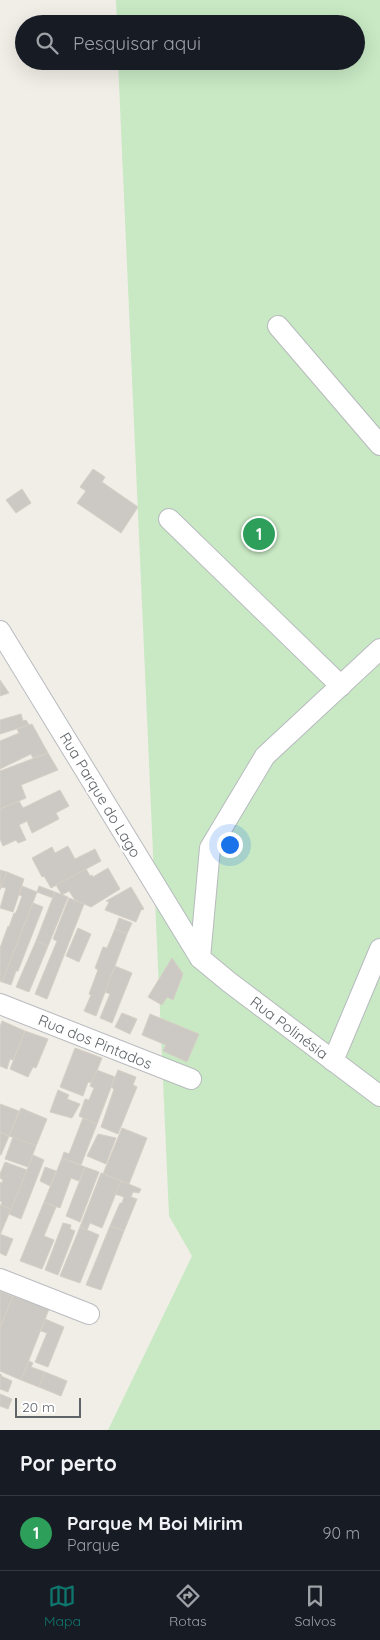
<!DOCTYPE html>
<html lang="pt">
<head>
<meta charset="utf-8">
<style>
  body { margin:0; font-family:Quicksand,sans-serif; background:#242831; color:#f1f3f6 }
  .scale { position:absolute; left:15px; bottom:12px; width:66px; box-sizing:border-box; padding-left:5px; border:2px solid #5e6468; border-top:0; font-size:14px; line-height:18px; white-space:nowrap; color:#5e6468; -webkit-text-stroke:4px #fff; paint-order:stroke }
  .you { position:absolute; left:229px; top:844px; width:18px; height:18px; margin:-12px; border:4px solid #fff; border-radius:50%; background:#1a73e8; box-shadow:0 0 0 8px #1a73e833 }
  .badge { display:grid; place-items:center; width:32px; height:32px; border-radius:50%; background:#0f766e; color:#fff; font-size:16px; font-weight:700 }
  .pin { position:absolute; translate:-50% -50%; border:2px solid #fff; box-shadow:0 1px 5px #0006 }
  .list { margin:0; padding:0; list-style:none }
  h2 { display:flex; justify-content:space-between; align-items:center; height:65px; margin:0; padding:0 20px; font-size:21px }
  h2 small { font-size:16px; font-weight:400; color:#9ea1a6 }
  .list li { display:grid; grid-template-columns:32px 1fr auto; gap:15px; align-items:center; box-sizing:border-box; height:75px; padding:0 20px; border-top:1px solid #363941 }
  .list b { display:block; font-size:19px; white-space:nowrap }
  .list p { margin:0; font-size:16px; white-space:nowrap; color:#9ea1a6 }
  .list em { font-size:16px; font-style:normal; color:#9ea1a6 }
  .icon { flex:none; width:28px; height:28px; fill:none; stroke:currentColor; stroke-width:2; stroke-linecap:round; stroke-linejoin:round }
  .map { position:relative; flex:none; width:380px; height:1430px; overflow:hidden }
  .search { position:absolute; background:#171b24; box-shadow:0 5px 20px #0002; left:15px; right:15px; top:15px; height:55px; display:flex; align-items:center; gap:12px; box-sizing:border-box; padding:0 18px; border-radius:28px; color:#9ea1a6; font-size:19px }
  .sheet { height:140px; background:#171b24 }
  nav { display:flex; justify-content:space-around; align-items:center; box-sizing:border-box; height:70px; border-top:1px solid #363941; background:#171b24; font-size:14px; color:#9ea1a6 }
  nav a { display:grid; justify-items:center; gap:2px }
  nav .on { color:#0f766e }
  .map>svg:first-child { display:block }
  .green { fill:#c8e9c4 }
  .building { fill:#ccc9c4; stroke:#d6cfc5 }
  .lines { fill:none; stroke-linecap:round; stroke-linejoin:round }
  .minor-casing { stroke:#b7babe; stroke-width:22 }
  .minor { stroke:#fff; stroke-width:20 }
  .labels { text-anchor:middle; stroke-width:4.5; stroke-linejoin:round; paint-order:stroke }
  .street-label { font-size:15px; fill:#5e6468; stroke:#fff }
</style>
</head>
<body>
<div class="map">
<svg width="380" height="1430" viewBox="0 0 380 1430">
  <rect width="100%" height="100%" fill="#f1eee7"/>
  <polygon class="green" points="116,0 380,0 380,1430 108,1430 192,1256 169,1216 118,61 356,61 356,24 117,24"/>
  <g class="building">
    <polygon points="93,469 105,477 102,482 138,507 121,533 77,503 86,491 80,487"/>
    <polygon points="22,489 31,503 16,513 6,500"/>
    <polygon points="0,680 9,693 0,696"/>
    <polygon points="21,714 23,721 26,720 29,725 0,734 0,720"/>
    <polygon points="32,724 48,753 33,758 31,754 0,769 0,741 19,733 17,729"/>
    <polygon points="48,753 58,770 21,785 26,798 0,809 0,771"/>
    <polygon points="60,790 69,806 56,813 59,819 32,833 27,821 19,825 26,840 18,843 16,840 3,846 0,839 0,809 19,801 23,808"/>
    <polygon points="68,846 75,859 95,849 101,861 51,888 44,876 42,877 32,858 52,847 55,853"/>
    <polygon points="108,868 120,889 91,907 75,900 69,891 62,895 56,885 86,869 90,876 92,875 93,877"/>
    <polygon points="0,870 7,872 0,890"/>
    <polygon points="7,872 24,879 13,912 0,908 6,888 1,887"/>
    <polygon points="22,886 37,892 2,982 0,981 0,948 8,926 9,927 14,913 16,913 22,896 19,895"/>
    <polygon points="39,886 55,892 53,898 37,892"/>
    <polygon points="131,887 144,909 141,910 136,922 105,910 109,902 106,901"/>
    <polygon points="55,892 68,897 48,946 36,941"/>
    <polygon points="69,898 84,904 47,999 35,994 57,941 53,939"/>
    <polygon points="33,903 43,907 18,971 16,971 11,985 2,982"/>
    <polygon points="119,918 132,923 127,934 115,929"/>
    <polygon points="78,928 91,934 79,962 66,956"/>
    <polygon points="115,929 127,934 96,1016 84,1011 91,995 89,994 98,970 95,968 103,947 107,948"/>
    <polygon points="36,941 48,946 29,992 16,987"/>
    <polygon points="172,958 183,974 173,1000 167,997 162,1005 148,997"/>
    <polygon points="115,966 132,973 112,1023 100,1018 110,994 105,992"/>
    <polygon points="122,1013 137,1019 130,1034 115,1027"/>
    <polygon points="150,1014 199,1034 187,1062 163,1051 166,1045 142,1035"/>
    <polygon points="2,1021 25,1031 13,1060 10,1059 7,1069 0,1066 0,1027"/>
    <polygon points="25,1031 48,1039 36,1068 33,1067 28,1077 10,1069"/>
    <polygon points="75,1048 102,1058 92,1083 88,1082 83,1096 60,1087"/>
    <polygon points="97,1070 115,1077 97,1124 79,1116 85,1099 89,1100 94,1088 90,1086"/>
    <polygon points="118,1070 136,1077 133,1085 137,1087 118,1134 101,1127 114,1089 111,1087"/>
    <polygon points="58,1090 69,1095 67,1099 80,1104 72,1118 50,1112"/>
    <polygon points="0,1104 19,1111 9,1136 0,1132"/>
    <polygon points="21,1108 47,1119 36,1146 9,1136"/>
    <polygon points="83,1118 97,1124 81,1165 62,1158 64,1152 69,1154"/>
    <polygon points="122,1128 147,1138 129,1184 103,1174"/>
    <polygon points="0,1132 9,1136 1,1155 0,1155"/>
    <polygon points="98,1134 116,1138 106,1164 87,1156"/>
    <polygon points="13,1137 36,1146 28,1167 5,1159"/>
    <polygon points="33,1155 44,1160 21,1219 9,1214"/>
    <polygon points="62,1158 85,1167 79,1181 71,1178 60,1208 44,1202"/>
    <polygon points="5,1162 27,1170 11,1209 1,1205 2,1202 0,1201 0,1182 2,1183 3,1180 0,1178 0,1174"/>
    <polygon points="45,1167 56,1171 50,1186 40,1181"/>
    <polygon points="85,1167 99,1172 80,1222 66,1216"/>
    <polygon points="101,1173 121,1181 102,1228 90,1223 87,1230 80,1227"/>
    <polygon points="121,1181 141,1189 139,1193 133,1192 131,1197 137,1199 124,1231 110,1226 120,1203 122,1203 124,1197 115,1194"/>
    <polygon points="44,1202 56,1207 44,1236 54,1240 42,1269 20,1261"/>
    <polygon points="0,1205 11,1209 0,1235"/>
    <polygon points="63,1223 71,1225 70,1229 75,1231 58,1275 45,1270"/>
    <polygon points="110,1226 124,1231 101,1290 86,1285"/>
    <polygon points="80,1227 99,1235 80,1283 60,1276"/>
    <polygon points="0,1234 13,1239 6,1256 0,1253"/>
    <polygon points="0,1291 13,1296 0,1328"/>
    <polygon points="13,1296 49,1309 21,1380 0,1371 0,1328"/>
    <polygon points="45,1319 64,1327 48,1367 35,1362 47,1333 41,1331"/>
    <polygon points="29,1361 33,1363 31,1367 45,1372 39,1387 21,1380"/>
    <polygon points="45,1372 67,1381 61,1396 39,1387"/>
    <polygon points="0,1374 2,1375 1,1376 12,1381 8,1392 0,1389"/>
    <polygon points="0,1394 12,1399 8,1409 0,1406"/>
  </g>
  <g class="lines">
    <g class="minor-casing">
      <g id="minor">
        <polyline points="278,326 380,445"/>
        <polyline points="169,519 341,686"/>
        <polyline points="0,631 200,958 229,982 380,1096"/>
        <polyline points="200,958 210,848 265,756 380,649"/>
        <polyline points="0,1004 191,1079"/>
        <polyline points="333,1061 380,949"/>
        <polyline points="0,1279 89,1314"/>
      </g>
    </g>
    <use href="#minor" class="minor"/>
  </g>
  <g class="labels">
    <g class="street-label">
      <text transform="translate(100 795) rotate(59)" y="5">Rua Parque do Lago</text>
      <text transform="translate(289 1028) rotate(37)" y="5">Rua Polinésia</text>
      <text transform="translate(95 1042) rotate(22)" y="5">Rua dos Pintados</text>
    </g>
  </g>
</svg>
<div class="scale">20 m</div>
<div class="you"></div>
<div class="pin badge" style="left:259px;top:534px;background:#2e9e5b">1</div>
<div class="search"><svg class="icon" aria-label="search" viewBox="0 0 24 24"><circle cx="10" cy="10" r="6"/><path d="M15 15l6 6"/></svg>Pesquisar aqui</div>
</div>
<section class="sheet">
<h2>Por perto<small></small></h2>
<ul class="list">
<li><span class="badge" style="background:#2e9e5b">1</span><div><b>Parque M Boi Mirim</b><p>Parque</p></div><em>90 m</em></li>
</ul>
</section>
<nav>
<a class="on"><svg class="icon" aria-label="map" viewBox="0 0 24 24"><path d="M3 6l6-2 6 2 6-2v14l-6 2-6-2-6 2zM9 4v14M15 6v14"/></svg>Mapa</a>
<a><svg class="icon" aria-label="directions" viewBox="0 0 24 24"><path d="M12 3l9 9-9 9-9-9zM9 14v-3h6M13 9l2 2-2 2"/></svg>Rotas</a>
<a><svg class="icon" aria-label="saved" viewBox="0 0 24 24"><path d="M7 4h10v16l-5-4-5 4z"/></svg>Salvos</a>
</nav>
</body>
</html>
